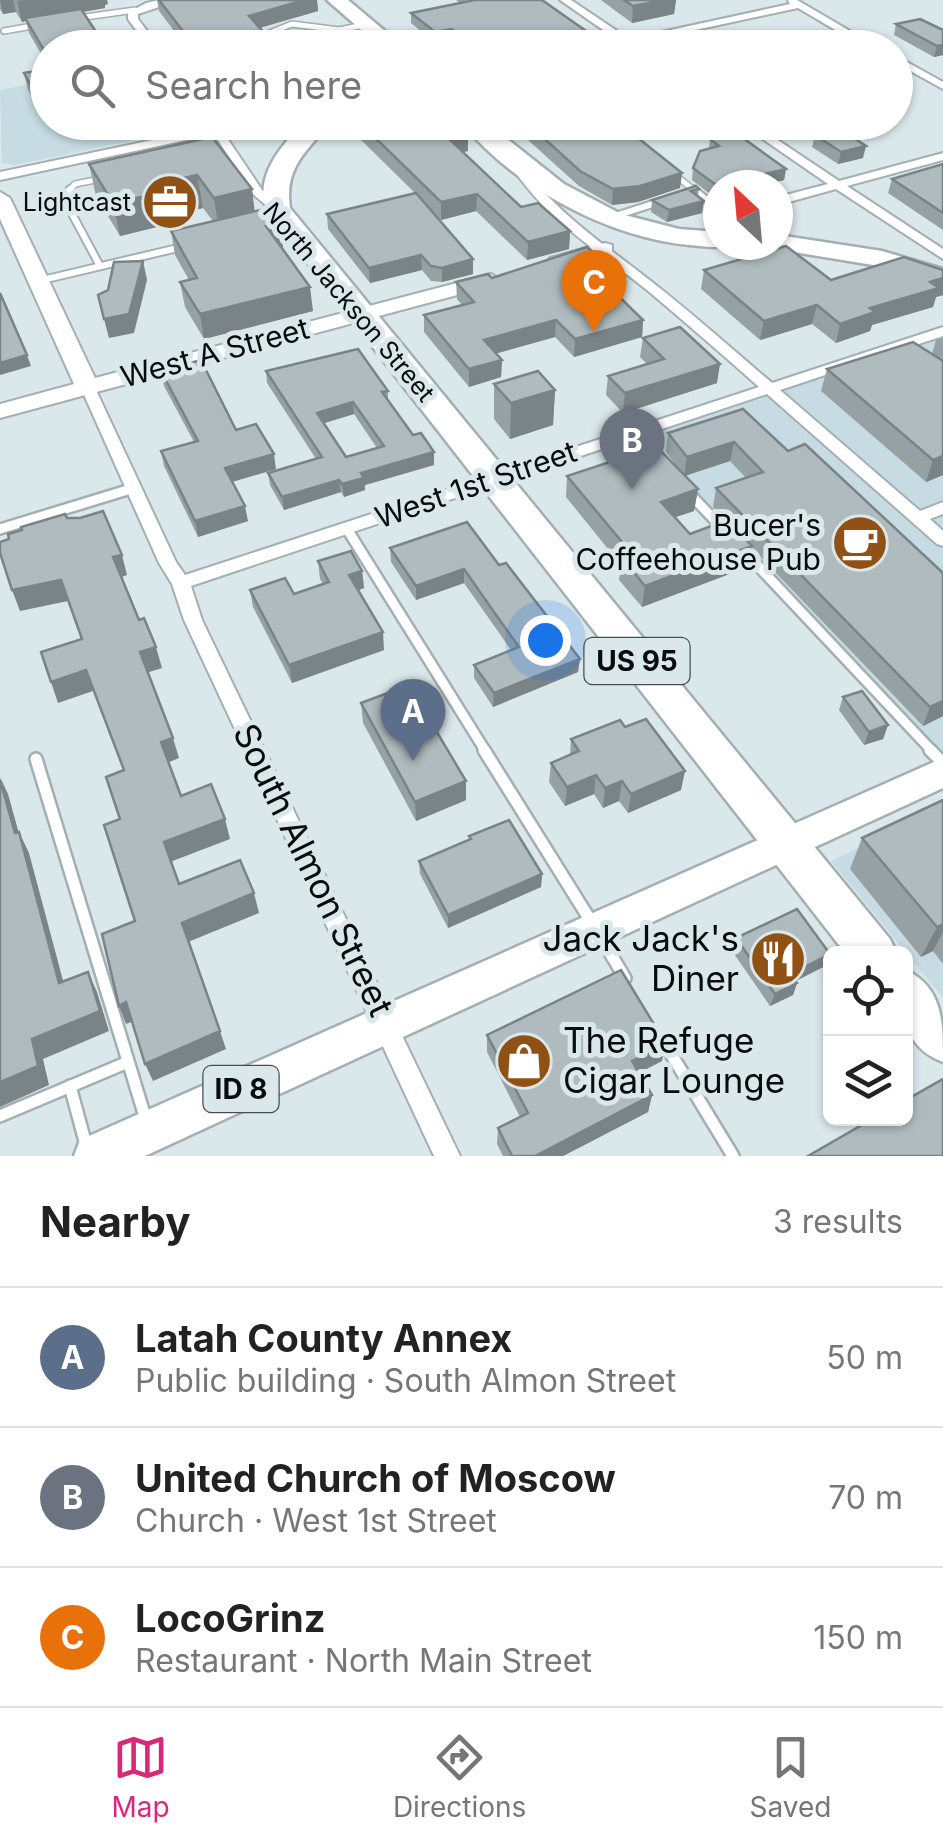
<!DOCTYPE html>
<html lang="en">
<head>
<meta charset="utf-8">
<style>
  body { margin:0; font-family:Inter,sans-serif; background:#f2f2f2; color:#222 }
  .controls { position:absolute; right:30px; bottom:30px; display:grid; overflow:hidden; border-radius:15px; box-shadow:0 2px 8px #0004 }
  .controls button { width:90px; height:90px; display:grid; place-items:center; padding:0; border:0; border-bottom:2px solid #e0e0e0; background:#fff; color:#222; font:50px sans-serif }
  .compass { position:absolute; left:703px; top:170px; width:90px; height:90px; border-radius:50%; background:#fff; box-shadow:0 2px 8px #0004; rotate:334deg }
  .you { position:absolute; left:545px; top:640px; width:35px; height:35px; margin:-25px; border:8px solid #fff; border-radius:50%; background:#1a73e8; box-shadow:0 0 0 15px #1a73e833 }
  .badge { display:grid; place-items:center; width:65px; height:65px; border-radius:50%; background:#db2777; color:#fff; font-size:32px; font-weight:700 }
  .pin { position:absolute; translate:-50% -82px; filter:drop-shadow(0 2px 5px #0008) }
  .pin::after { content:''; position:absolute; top:52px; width:35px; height:30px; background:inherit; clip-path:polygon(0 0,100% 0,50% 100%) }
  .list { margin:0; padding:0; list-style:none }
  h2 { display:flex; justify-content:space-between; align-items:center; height:130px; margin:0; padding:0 40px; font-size:42px }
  h2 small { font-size:32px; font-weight:400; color:#767676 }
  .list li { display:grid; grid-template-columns:65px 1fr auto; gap:30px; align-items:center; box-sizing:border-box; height:140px; padding:0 40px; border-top:2px solid #e0e0e0 }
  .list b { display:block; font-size:38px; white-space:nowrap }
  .list p { margin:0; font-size:32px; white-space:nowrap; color:#767676 }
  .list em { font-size:32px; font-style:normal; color:#767676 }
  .icon { flex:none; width:55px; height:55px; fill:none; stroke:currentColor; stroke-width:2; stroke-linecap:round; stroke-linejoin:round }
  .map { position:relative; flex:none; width:943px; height:1156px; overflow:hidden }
  .search { position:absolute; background:#fff; box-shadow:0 2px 8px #0004; left:30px; right:30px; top:30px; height:110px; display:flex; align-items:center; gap:25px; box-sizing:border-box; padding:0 35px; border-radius:55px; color:#767676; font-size:38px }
  .sheet { height:550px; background:#fff }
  nav { display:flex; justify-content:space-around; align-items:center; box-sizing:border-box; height:140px; border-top:2px solid #e0e0e0; background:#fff; font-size:28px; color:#767676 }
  nav a { display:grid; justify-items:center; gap:5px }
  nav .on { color:#db2777 }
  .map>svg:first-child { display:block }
  .built { fill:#c6dce2 }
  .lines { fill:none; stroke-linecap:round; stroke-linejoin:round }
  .lane-far3-casing { stroke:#a3afb2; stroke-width:8 }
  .lane-far2-casing { stroke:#a3afb2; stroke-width:10 }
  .lane-far1-casing { stroke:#a3afb2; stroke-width:14 }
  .lane-casing { stroke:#a3afb2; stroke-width:16 }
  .street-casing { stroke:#a3afb2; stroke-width:4 }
  .secondary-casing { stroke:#a3afb2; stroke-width:4 }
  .primary-casing { stroke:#a3afb2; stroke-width:5 }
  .highway-casing { stroke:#a3afb2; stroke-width:5 }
  .lane-far3 { stroke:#fff; stroke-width:5 }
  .lane-far2 { stroke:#fff; stroke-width:6 }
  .lane-far1 { stroke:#fff; stroke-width:9 }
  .lane { stroke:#fff; stroke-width:11 }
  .street { fill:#fff; fill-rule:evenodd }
  .secondary { fill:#fff; fill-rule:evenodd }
  .primary { fill:#fff; fill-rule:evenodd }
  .highway { fill:#fff; fill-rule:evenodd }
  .wall { fill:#96a1a4; fill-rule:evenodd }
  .shaded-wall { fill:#7a8386 }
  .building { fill:#afbbbf; stroke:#7a8386; stroke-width:2.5; fill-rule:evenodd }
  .labels { text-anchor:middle; stroke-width:10; stroke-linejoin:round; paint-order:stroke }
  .far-poi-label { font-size:25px; fill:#080c0d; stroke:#dbe8eb; text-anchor:end }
  .far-street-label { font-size:25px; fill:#080c0d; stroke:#dbe8eb }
  .shield { fill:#dbe8eb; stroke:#474e50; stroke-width:2.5 }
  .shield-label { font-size:28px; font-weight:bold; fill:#080c0d }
  .street-label { font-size:30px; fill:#080c0d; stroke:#dbe8eb }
  .poi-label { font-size:30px; fill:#080c0d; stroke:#dbe8eb; text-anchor:end }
  .near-street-label { font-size:35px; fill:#080c0d; stroke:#dbe8eb }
  .near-poi-label { font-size:35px; fill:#080c0d; stroke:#dbe8eb; text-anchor:end }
</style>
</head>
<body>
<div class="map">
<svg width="943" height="1156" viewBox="0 0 943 1156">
  <rect width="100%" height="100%" fill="#dbe8eb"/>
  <g class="built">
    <polygon points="47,81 48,122 190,123 188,129 15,165 2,163 0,90"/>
    <polygon points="943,333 943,763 634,431"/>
    <polygon points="943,808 943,998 831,861"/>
  </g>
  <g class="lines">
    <g class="lane-far3-casing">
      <g id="lane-far3">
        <polyline points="78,18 135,10"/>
        <polygon points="292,24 339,30 275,42 267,34"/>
        <polyline points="339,30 364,25"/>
        <polyline points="4,31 38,25"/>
        <polyline points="674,174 696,192"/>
        <polyline points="68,192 75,184 100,179"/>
      </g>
    </g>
    <g class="lane-far2-casing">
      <g id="lane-far2">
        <polyline points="70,189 63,197 100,266"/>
        <polyline points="693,189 718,209"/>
        <polyline points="612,217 659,202"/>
        <polyline points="38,281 182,247"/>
        <polyline points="632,433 636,437"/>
      </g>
    </g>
    <g class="lane-far1-casing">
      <g id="lane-far1">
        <polyline points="633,434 653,455"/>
        <polyline points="688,492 725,531"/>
        <polyline points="0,529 134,488"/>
        <polyline points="347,529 486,752"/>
        <polyline points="743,550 933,752"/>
      </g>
    </g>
    <g class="lane-casing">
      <g id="lane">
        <polyline points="484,750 592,923"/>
        <polyline points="930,750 943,763"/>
        <polyline points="36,759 146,1120"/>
        <polyline points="600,936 625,978"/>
        <polyline points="662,1039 733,1156"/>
        <polyline points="70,1086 89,1156"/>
        <polyline points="0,1116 128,1062"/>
      </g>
    </g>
    <g class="street-casing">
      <g id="street">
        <polygon points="160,0 180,0 138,14 138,19 160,48 149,48 128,19 128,13 146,3"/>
        <polygon points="560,0 571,0 629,39 790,4 788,0 797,0 879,48 866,48 798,8 635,43 630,47 594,48 619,41"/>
        <polygon points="896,56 943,82 943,89 896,63"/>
        <polygon points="217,122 219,126 258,122 223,132 262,190 282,206 282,212 274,212 254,195 214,134 0,180 0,172 210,128 207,122"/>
        <polygon points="738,122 751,122 839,181 943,153 943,160 847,186 943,249 943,259 836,189 778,205 778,197 828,184"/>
        <path d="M516 160 520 162C555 213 604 244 652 282 693 314 732 349 772 383L943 327V336L780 390 920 511 943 502V514L930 519 943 531V546L937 544 767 394 191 586 202 620 460 1156H434L184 620 172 584 159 563 81 388 88 384 95 388 176 562 185 575 759 387C722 354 685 322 647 290 597 250 545 219 510 164Z"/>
      </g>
    </g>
    <g class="secondary-casing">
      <g id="secondary">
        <polygon points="0,192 10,198 95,378 491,274 501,280 498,284 0,418 0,404 74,384 0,219"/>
        <polygon points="605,243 612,245 612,253 557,268 547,262 550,258"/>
      </g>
    </g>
    <g class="primary-casing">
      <polygon id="primary" points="943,758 943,788 145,1156 74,1156 80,1140"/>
    </g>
    <g class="highway-casing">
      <g id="highway">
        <polygon points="327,0 348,0 405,48 382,48"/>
        <path d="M306 122H331C307 151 284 167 290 208L890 939 897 954H846L269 214C251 180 281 144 306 122Z"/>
        <path d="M461 122H486L564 184 621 214 679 229 718 232V245H727C715 249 702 246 689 245 607 237 514 187 461 122Z"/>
        <polygon points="778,235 882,251 943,269 943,285 879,266 769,248 767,245 778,245"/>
        <path d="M906 970C943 988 943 1021 943 1062 899 1045 904 1010 906 970Z"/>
      </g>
    </g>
    <use href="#lane-far3" class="lane-far3"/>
    <use href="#lane-far2" class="lane-far2"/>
    <use href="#lane-far1" class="lane-far1"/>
    <use href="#lane" class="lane"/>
    <use href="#street" class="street"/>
    <use href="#secondary" class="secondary"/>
    <use href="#primary" class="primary"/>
    <use href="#highway" class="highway"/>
  </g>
  <g class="wall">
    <polygon points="0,0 107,0 108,4 105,5 105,8 83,12 100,38 102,48 48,48 48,66 29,33 26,21 22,22 16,12 3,14 0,9"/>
    <polygon points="157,0 317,0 318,11 260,28 278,48 187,48 159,11"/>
    <polygon points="456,0 542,0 586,41 557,48 462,48 452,39 435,43 411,23 411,13 460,3"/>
    <polygon points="601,0 676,0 674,14 632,23"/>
    <polygon points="896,24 943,30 943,55 934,57 894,35"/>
    <polygon points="48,69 45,120 28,90 24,73"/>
    <polygon points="355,122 455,122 468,151 463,152 521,207 570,231 569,249 527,260 476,211 441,220 422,201 473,274 442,282 431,281 422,270 370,283 328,229 327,214 415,193 355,134"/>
    <polygon points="518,122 618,122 682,173 680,188 638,202 612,205 579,186 518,131"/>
    <polygon points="815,135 863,158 838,164 812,147"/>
    <polygon points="212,137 255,212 280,223 283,247 281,247 313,311 204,339 185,307 180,282 189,280 175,255 171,231 213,221 203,208 159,218 161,226 120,236 96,196 89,164"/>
    <polygon points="710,139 786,169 784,180 764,185 718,185 718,196 714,197 692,180 693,168 709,149"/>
    <polygon points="943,164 943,230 888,193 892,179"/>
    <polygon points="699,189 698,196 702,213 667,222 651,212 652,200"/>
    <polygon points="704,270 831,280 943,270 943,295 936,297 933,307 872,325 870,331 836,343 812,324 760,340 701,289"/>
    <polygon points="620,275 618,292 615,293 643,320 642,337 574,357 555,337 496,353 502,360 501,377 469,387 424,332 424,315 462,305 457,299 456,282 492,278"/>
    <polygon points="643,338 717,383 623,413 606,395 608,376 647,364 640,357"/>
    <polygon points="943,338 943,475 926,482 821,391 827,369 932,354 936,340"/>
    <polygon points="161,371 236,430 276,469 232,482 248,521 198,537 164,466 161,451 194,442 164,386"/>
    <path d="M266 371 388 391V401L413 435 434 452V465L365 485V490L344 497 341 492 284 510 270 485 268 473 316 459 267 383ZM354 414 377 448 346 457 324 423Z"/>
    <polygon points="494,384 555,390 553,425 510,439 494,419"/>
    <path d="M743 409 943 716 923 726 752 548 748 567 642 607 619 580 621 565 566 497 567 476 607 463 608 460 680 471 666 452 668 433ZM730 461 746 478 716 488 713 507 726 521 690 534 675 517 694 511 698 489 685 476Z"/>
    <polygon points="390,548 499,565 580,659 578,672 493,707 474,678 474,665 511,650 464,583 416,600 391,562"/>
    <polygon points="318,561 362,571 364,588 358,590 384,650 292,683 253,607 250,590 294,594 323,584 320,579"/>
    <polygon points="843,697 888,725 883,739 864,745 839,710"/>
    <polygon points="361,703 466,800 416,821 363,723"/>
    <polygon points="571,739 681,790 628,813 619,801 603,808 594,794 565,806 549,782 551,763 570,755"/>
    <polygon points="943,800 943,964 933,951 921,957 850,869 862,838"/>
    <polygon points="469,836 542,874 541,887 448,928 420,874 419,861 469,840"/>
    <polygon points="736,938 830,954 825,966 796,981 797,983 793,995 770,1006 732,951"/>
    <polygon points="487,1035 662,1061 639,1073 652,1095 648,1112 563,1156 503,1156 497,1144 498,1128 520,1117 487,1052"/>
  </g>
  <g class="shaded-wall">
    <polygon points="0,0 13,0 16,12 3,14"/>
    <polygon points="25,0 107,0 108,4 105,5 105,8 27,21 25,18 26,21 22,22 17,1"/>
    <polygon points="304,0 317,0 318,11 251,30 249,16"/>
    <polygon points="665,0 676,0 674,14 632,23 633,6"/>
    <polygon points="452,29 452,39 435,43 435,32"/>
    <polygon points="586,31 586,41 557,48 507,48"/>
    <polygon points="100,38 102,48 92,48 90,39"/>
    <polygon points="943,45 943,55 934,57 937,46"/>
    <polygon points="48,102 48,120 45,120 41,104"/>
    <polygon points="468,134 468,151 450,155 449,139"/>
    <polygon points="866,146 863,158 838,164 841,152"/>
    <polygon points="786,169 784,180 764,185 718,185 718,196 714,197 716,185"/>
    <polygon points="682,173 680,188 638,202 612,205 613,189"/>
    <polygon points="197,175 203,208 159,218 161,226 120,236 113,203 150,186"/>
    <polygon points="252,189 256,222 219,231 214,198"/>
    <polygon points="477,194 476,211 441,220 441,202"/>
    <polygon points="704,201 702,213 667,222 669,210"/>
    <polygon points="280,223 283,247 269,250 266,226"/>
    <polygon points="570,231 569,249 527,260 528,242"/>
    <polygon points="421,255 422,270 370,283 369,268"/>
    <polygon points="473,259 473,274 442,282 442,268"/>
    <polygon points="143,261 147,280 134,333 109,338 104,319"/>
    <polygon points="620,275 618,292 601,297 602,280"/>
    <polygon points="943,278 943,295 936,297 933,307 872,325 870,331 836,343 840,324 870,308"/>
    <polygon points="310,287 313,311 204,339 200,314"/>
    <polygon points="817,305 812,324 760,340 764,321"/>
    <polygon points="556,320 555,337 484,357 484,340"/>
    <polygon points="643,320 642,337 574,357 575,339"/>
    <polygon points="27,355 31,366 0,375 0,363"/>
    <polygon points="502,360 501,377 469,387 469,369"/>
    <polygon points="720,364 717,383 623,413 625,393"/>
    <polygon points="555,390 553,425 510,439 511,403"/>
    <polygon points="353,402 354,414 318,425 317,413"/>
    <polygon points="734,442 730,461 684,476 687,457"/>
    <polygon points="434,452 434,465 365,485 365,490 344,497 342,484 361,473"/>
    <polygon points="274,454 276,469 228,483 225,468"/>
    <polygon points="943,456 943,475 926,482 933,460"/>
    <polygon points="339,480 341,492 284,510 282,497"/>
    <polygon points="698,489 694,511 658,523 661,502"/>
    <polygon points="245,506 248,521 198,537 195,521"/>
    <polygon points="752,546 748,567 642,607 645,586"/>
    <polygon points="122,555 127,575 119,578 113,557"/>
    <polygon points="464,569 464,583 416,600 416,586"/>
    <polygon points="362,571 364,588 351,593 349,575"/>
    <polygon points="61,580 68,601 20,611 12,590"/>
    <polygon points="383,632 384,650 292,683 289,665"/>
    <polygon points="156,647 162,668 146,673 140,652"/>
    <polygon points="580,659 578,672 493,707 494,693"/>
    <polygon points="86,670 93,691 58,703 51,682"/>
    <polygon points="943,701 943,716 923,726 930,707"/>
    <polygon points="888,725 883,739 864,745 869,732"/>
    <polygon points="173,738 179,758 167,763 161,742"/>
    <polygon points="685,771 681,790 628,813 631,794"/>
    <polygon points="596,775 594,794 565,806 567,787"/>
    <polygon points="0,777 8,794 25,855 15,833"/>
    <polygon points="466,781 466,800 416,821 415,802"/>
    <polygon points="622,781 619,801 603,808 605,788"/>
    <polygon points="225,819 230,839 170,862 164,842"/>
    <polygon points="19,832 29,853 69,1003 59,983"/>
    <polygon points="542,874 541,887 448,928 448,915"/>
    <polygon points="254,893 259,913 188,942 182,923"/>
    <polygon points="943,924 943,932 933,951 921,957 937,927"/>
    <polygon points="830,954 825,966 786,986 791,974"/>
    <polygon points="88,972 97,992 109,1031 43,1059 49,1085 0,1107 0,1082 32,1039"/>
    <polygon points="797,983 793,995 770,1006 775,994"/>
    <polygon points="126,1002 134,1021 126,1024 119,1006"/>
    <polygon points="220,1031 226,1049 153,1081 145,1064"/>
    <polygon points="666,1044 662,1061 628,1078 632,1061"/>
    <polygon points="652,1095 648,1112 563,1156 535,1156"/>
  </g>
  <g class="building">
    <polygon points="159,0 304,0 249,16 278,48 196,48"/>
    <polygon points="468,0 542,0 586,31 507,48 475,48 452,29 435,32 411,13 470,1"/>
    <polygon points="624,0 665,0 633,6"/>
    <polygon points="81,9 100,38 90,39 96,48 48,48 48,57 25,18"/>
    <polygon points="920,19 943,30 943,45 937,46 896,24"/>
    <polygon points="48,69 48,102 41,104 24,73"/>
    <polygon points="359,122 455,122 468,134 449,139 521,207 538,203 570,231 528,242 477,194 441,202"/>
    <polygon points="526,122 618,122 682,173 640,186 613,189 580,171"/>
    <polygon points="840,129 866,146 841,152 815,135"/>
    <polygon points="736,133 786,169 716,185 693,168 700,151 719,146 710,139"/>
    <polygon points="212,137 252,189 214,198 197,175 150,186 155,194 113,203 89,164"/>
    <polygon points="943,164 943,213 892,179"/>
    <polygon points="696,186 699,189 691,191 704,201 669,210 652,200"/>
    <polygon points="416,193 473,259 442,268 431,266 421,255 369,268 327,214"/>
    <polygon points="269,208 280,223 266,226 310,287 200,314 180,282 197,278 171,231"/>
    <polygon points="786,246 831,280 904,257 943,270 943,278 930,282 939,288 870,308 875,312 840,324 817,305 764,321 704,270"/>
    <polygon points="587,247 620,275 602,280 643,320 575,339 556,320 484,340 502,360 469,369 424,315 474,302 456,282 488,274 492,278"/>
    <polygon points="143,261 129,314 104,319 98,295 108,290 114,262"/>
    <polygon points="0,293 27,355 0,363"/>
    <polygon points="680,327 720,364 625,393 608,376 664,359 643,338"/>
    <polygon points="913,342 943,361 943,456 933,460 827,369"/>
    <path d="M358 349 388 391 382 392 413 435 421 433 434 452 361 473 364 478 342 484 339 480 282 497 268 473 322 457 266 371ZM353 402 384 446 346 457 317 413Z"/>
    <polygon points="201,360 236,430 256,424 274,454 225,468 245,506 195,521 161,451 198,441 161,371"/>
    <polygon points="538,371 555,390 511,403 494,384"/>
    <polygon points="743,409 788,451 805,444 943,573 943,701 930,707 716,488 763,472 734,442 687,457 668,433"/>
    <polygon points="654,444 698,489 661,502 690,534 727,520 752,546 645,586 622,558 632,554 567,476 610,462 608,460"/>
    <polygon points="103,511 122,555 113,557 139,620 144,618 156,647 140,652 173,738 161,742 181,796 211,784 225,819 164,842 179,884 240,860 254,893 182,923 220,1031 145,1064 126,1002 119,1006 102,934 135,921 104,825 120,819 106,777 124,770 86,670 51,682 41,652 82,639 61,580 12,590 0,553 0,542 9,539 8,534 22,530 21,527 65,514 67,518 80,518"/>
    <polygon points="467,522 499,565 506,563 580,659 494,693 474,665 519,647 494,612 464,569 416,586 390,548"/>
    <polygon points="351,551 362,571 349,575 383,632 289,665 250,590 285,578 294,594 329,582 318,561"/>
    <polygon points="409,685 466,781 415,802 361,703"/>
    <polygon points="862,691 888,725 869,732 843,697"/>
    <polygon points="646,719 685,771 631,794 622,781 605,788 596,775 567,787 551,763 579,751 571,739 620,720 625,727"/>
    <polygon points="0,780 15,833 19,832 59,983 88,972 100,1011 32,1039 38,1066 0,1082"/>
    <polygon points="943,800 943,924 937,927 862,838"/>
    <polygon points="509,820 542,874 448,915 419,861 471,839 469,836"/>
    <polygon points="797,909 830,954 791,974 797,983 775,994 736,938"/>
    <polygon points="621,970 666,1044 632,1061 652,1095 535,1156 512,1156 498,1128 528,1113 487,1035"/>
    <polygon points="943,1079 943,1156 808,1156 874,1118 906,1118 906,1100"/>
  </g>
  <defs>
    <g id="office-disc" transform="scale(2.875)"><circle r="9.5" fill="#8f5214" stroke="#dbe8eb"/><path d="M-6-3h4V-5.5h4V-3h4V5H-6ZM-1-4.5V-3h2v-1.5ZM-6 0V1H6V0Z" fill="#fff"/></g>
    <g id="cafe-disc" transform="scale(2.875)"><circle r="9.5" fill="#8f5214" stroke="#dbe8eb"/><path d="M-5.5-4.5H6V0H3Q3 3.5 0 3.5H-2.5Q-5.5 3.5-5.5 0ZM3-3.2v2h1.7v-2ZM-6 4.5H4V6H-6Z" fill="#fff"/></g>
    <g id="restaurant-disc" transform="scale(2.875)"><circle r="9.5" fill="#8f5214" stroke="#dbe8eb"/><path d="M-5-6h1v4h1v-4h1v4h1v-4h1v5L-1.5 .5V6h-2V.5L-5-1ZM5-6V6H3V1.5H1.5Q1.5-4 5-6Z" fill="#fff"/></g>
    <g id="shop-disc" transform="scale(2.875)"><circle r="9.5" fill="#8f5214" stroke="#dbe8eb"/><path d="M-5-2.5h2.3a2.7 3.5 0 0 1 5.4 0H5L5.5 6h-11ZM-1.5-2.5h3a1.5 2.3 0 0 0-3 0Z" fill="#fff"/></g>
  </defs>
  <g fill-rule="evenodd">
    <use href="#office-disc" x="170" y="202"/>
    <use href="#cafe-disc" x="860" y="543"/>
    <use href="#restaurant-disc" x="778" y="959"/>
    <use href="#shop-disc" x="524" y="1061"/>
  </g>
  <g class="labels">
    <g class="far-poi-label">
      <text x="131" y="211">Lightcast</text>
    </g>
    <g class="far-street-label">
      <text transform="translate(349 302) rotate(50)" y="9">North Jackson Street</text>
    </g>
    <g class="shield">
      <rect x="584.5" y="638" width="105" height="46" rx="8"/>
      <rect x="203.5" y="1066" width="75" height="46" rx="8"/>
    </g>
    <g class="shield-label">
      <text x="637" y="671">US 95</text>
      <text x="241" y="1099">ID 8</text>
    </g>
    <g class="street-label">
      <text transform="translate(215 353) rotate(-15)" y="10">West A Street</text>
      <text transform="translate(476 485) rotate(-19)" y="10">West 1st Street</text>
    </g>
    <g class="poi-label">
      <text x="821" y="536">Bucer's<tspan x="821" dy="34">Coffeehouse Pub</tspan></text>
    </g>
    <g class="near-street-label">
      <text transform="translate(313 870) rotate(64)" y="12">South Almon Street</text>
    </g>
    <g class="near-poi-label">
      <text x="739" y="951">Jack Jack's<tspan x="739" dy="40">Diner</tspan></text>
      <text x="563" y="1053" text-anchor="start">The Refuge<tspan x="563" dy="40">Cigar Lounge</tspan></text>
    </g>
  </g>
</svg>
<div class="controls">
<button><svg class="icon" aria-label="locate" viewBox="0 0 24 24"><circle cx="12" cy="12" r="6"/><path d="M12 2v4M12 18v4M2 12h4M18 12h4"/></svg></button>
<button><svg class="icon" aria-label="layers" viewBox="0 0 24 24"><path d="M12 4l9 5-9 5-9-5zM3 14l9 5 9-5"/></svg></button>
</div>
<svg class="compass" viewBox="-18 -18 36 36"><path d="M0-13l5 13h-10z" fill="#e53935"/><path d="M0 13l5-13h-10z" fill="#767676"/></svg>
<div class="you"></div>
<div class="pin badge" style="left:413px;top:761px;background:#5c6f8a">A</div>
<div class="pin badge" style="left:632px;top:490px;background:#6b7280">B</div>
<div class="pin badge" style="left:594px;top:332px;background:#e8710a">C</div>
<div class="search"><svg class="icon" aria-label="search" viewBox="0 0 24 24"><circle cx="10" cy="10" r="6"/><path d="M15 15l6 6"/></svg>Search here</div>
</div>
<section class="sheet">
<h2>Nearby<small>3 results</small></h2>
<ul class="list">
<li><span class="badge" style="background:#5c6f8a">A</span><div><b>Latah County Annex</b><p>Public building · South Almon Street</p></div><em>50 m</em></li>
<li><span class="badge" style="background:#6b7280">B</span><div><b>United Church of Moscow</b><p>Church · West 1st Street</p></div><em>70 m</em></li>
<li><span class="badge" style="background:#e8710a">C</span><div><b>LocoGrinz</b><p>Restaurant · North Main Street</p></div><em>150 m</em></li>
</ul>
</section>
<nav>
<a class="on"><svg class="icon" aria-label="map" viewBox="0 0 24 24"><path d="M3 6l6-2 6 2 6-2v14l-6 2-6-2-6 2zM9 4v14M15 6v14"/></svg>Map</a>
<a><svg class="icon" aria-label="directions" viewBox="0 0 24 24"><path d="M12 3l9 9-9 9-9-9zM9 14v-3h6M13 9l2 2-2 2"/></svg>Directions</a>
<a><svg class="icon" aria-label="saved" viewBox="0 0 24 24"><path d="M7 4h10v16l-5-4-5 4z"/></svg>Saved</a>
</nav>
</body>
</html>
